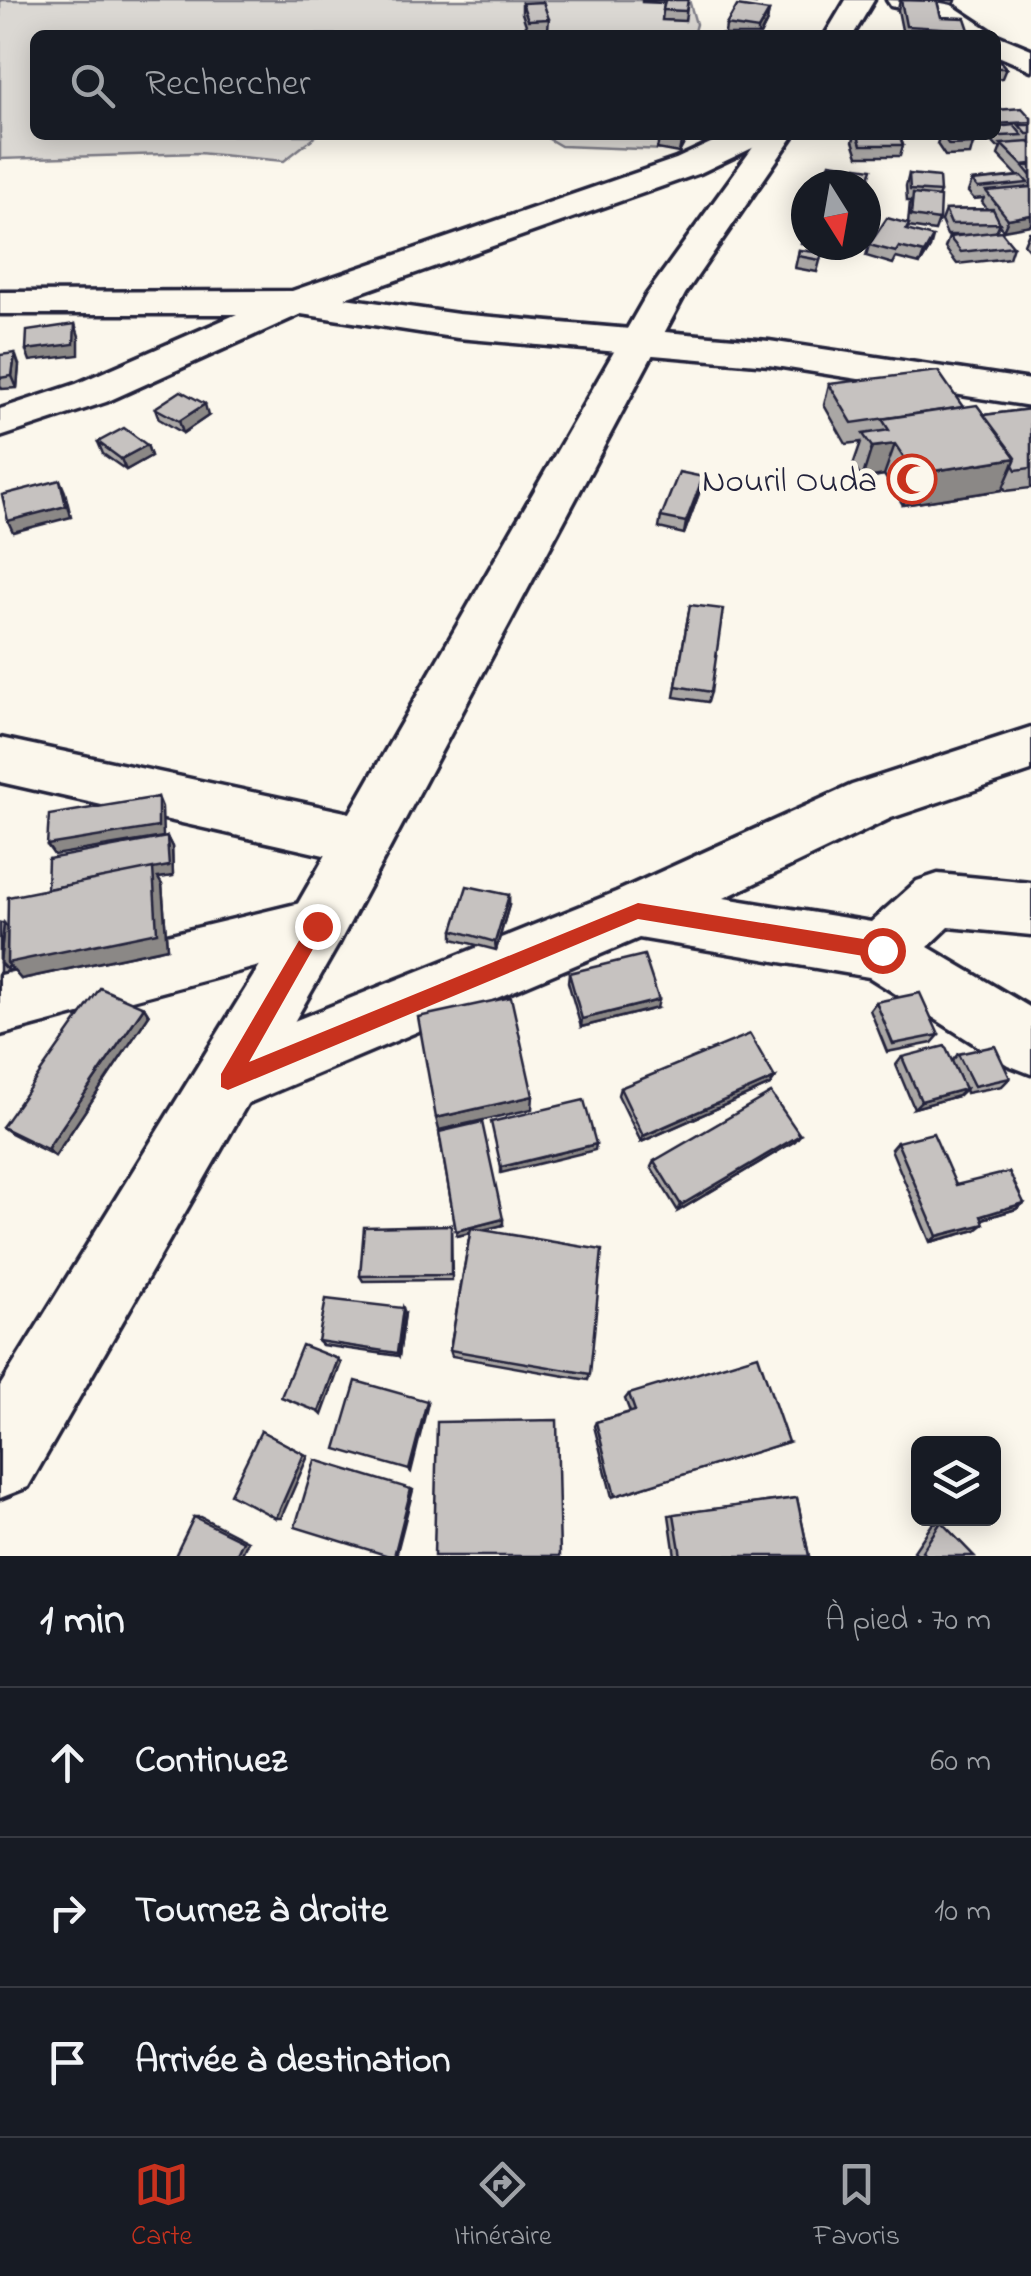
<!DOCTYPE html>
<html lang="fr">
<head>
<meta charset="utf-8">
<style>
  body { margin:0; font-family:"Indie Flower",sans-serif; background:#242831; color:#f1f3f6 }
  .controls { position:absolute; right:30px; bottom:30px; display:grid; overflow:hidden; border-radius:15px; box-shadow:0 5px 25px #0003 }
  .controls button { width:90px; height:90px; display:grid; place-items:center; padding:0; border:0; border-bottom:2px solid #363941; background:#171b24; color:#f1f3f6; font:50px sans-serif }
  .compass { position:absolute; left:791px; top:170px; width:90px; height:90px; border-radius:50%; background:#171b24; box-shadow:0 5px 25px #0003; rotate:169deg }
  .stop { position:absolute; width:30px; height:30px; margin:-22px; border:8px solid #c8321e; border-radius:50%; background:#fff }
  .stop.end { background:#c8321e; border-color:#fff; box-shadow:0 2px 10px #0008 }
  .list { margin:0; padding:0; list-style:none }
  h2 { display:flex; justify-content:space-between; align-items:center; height:130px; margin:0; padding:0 40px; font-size:42px }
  h2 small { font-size:32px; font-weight:400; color:#9ea1a6 }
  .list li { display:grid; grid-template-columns:65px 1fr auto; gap:30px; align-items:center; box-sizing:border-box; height:150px; padding:0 40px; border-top:2px solid #363941 }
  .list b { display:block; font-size:38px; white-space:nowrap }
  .list em { font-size:32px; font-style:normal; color:#9ea1a6 }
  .icon { flex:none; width:55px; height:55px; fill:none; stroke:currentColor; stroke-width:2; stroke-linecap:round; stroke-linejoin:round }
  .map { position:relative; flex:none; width:1031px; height:1556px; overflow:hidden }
  .search { position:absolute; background:#171b24; box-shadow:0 5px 25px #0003; left:30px; right:30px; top:30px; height:110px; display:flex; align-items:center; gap:25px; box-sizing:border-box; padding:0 35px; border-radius:15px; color:#9ea1a6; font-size:38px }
  .sheet { height:580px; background:#171b24 }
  nav { display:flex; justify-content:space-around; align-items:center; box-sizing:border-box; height:140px; border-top:2px solid #363941; background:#171b24; font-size:28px; color:#9ea1a6 }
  nav a { display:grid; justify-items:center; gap:5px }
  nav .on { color:#c8321e }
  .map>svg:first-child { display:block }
  .green { fill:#dbd8d3; stroke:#7e7d87; stroke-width:2.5 }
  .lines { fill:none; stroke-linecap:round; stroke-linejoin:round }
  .minor-casing { stroke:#22223b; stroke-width:7 }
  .tertiary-casing { stroke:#22223b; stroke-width:7 }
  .minor { fill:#fbf7ec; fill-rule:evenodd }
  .tertiary { fill:#fbf7ec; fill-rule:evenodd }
  .wall { fill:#aaa7a5; stroke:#22223b; stroke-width:2.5 }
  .shaded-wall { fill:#8b8886; stroke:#22223b; stroke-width:2.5 }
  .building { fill:#c6c2c0; stroke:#22223b; stroke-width:2.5 }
  .route { fill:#c8321e }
  .labels { text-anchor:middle; stroke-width:10; stroke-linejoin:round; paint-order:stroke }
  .poi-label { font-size:35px; fill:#22223b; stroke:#fbf7ec; text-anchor:end }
</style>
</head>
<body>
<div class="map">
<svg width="1031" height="1556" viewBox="0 0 1031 1556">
  <rect width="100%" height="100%" fill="#fbf7ec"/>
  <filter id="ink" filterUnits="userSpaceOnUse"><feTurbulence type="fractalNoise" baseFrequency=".01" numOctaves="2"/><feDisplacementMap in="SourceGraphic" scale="20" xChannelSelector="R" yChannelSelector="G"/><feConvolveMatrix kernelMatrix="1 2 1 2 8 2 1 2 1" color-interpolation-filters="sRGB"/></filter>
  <g filter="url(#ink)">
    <g class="green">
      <polygon points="0,0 689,0 696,24 693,35 35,35 35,135 317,135 284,161 199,153 0,159"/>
      <polygon points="542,135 672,135 666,150 561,146"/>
    </g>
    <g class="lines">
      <g class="minor-casing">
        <g id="minor">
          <polygon points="887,0 947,2 997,35 1031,49 1031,70 996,55 996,35 963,35 928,14 891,6"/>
          <polygon points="728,135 770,135 765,142 700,173 345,298 458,314 769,341 1031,380 1031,406 769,365 458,338 301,314 106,402 0,437 0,409 76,384 237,314 0,314 0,292 292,291 676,159"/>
          <polygon points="1031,727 1031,771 891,818 724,898 871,922 917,881 938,874 1031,883 1031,935 949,927 928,947 1031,1008 1031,1074 1008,1065 869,977 639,938 227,1112 204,1103 194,1080 204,1057 616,892 852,785"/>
          <polygon points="0,738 364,816 384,823 393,840 384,857 364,864 0,782"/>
          <polygon points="317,899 338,907 347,926 338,945 0,1035 0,975"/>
        </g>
      </g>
      <g class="tertiary-casing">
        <g id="tertiary">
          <polygon points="846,0 874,0 853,35 825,35"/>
          <polygon points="762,135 794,135 685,294 338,945 28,1487 0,1498 0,1386 296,907 647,294"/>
        </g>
      </g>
      <use href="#minor" class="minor"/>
      <use href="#tertiary" class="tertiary"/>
    </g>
    <g class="wall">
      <polygon points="642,0 688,0 685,21 662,20 664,3 642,2"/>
      <polygon points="730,0 759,0 756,4"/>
      <polygon points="900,0 956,0 953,4 937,1 941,17 969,30 985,35 903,35 898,10"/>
      <polygon points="522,3 549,19 548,29 528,31 522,13"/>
      <polygon points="769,11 767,21 760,35 720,35 725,34 726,25"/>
      <polygon points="996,57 1006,68 1002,78 996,79"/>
      <polygon points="996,110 1031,118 1031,187 1027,187 1003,230 999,225 996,232 1013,246 1009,258 957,264 945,248 949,237 971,235 947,235 941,221 945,210 987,209 982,202 984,198 974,199 968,192 972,181 1018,176 998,155 1001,147 997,147 989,138 990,135 984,135 996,135"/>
      <polygon points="660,135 712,135 705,143 685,138 679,153 657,149"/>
      <polygon points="855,135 899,135 903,145 900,156 858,156 853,141"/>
      <polygon points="940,135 967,135 973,144 970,155 945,156 937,144"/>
      <polygon points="909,174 940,192 938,197 939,220 935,231 908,227 907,230 930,248 920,264 896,258 893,264 866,256 869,245 908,224 910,201 907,201 906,186"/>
      <polygon points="866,210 867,221 874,222 869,243 866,243"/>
      <polygon points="806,225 806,244 801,243"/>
      <polygon points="1029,232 1031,232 1031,252 1024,244"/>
      <polygon points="811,245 839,245 838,250"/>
      <polygon points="799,250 822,253 817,272 795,268"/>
      <polygon points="0,355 19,365 17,388 2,389 0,385"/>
      <polygon points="829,384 963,407 984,415 1031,409 1031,488 1006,491 1003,486 1002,490 903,505 884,475 862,479 853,465 861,442 846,444 824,405"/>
      <polygon points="155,408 208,416 183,433 159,419"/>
      <polygon points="98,442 147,445 151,456 126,470 103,454"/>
      <polygon points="701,488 684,534 659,528 661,517"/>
      <polygon points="690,605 711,692 708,702 674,697"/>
      <polygon points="167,837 172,847 173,876 158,878 162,885 167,948 21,979 8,964 8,971 0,973 0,923 8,928 47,889"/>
      <polygon points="509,895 509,905 496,950 453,939 453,930"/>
      <polygon points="569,973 657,1008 581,1027 568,982"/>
      <polygon points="876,1002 939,1035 932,1043 887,1052 870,1010"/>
      <polygon points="144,1007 149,1015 55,1156 10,1133 2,1127"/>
      <polygon points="958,1054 1010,1078 1002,1086 966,1093 965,1089 958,1096 914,1108 896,1065 902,1057 952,1061"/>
      <polygon points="775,1078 770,1085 641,1142 618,1095 620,1088"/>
      <polygon points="439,1132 503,1225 482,1230 590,1374 588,1380 452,1356 450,1350 470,1233 457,1236"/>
      <polygon points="800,1135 795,1141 678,1211 651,1167 654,1161"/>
      <polygon points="897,1142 956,1185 1024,1203 1016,1209 982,1219 976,1230 930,1242 891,1149"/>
      <polygon points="451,1225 452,1280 363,1281 360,1276"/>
      <polygon points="405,1313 399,1356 322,1345 318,1341"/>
      <polygon points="629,1394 788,1442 612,1497 594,1426 596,1422 630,1412 625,1399"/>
      <polygon points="797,1498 809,1556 675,1556 669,1515"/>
      <polygon points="941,1522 974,1556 919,1556 914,1551 933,1523"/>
    </g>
    <g class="shaded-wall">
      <polygon points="769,11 767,21 760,35 758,35 758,30"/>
      <polygon points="684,135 686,135 685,142 679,153 681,142"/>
      <polygon points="1031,215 1031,225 1003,230 1008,219"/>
      <polygon points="933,237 930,248 920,264 924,253"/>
      <polygon points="75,324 79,336 79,355 30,361 26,350"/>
      <polygon points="15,353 19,365 17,388 12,376"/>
      <polygon points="205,404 208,416 183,433 179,421"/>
      <polygon points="895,444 884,475 862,479 872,447"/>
      <polygon points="147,445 151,456 126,470 121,459"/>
      <polygon points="1016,458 1002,490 903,505 915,474"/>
      <polygon points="703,477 701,488 684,534 686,522"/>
      <polygon points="60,480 65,492 71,517 13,532 8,521"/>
      <polygon points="158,797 162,807 163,837 54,855 47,845"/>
      <polygon points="167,837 172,847 173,876 158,878 162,885 167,948 21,979 8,964 8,971 0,963 4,923 11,932 54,898"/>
      <polygon points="509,895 509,905 496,950 495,942"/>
      <polygon points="659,1000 657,1008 581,1027 582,1019"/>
      <polygon points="144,1007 149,1015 55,1156 47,1149"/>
      <polygon points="775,1078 770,1085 641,1142 643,1136"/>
      <polygon points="965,1089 958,1096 914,1108 921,1101"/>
      <polygon points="533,1096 532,1109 439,1130 436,1118"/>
      <polygon points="800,1135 795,1141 678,1211 681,1205"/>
      <polygon points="596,1144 595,1150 501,1173 501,1167"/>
      <polygon points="1024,1203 1016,1209 973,1222 981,1216"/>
      <polygon points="503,1219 503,1225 457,1236 456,1231"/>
      <polygon points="984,1224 976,1230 930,1242 937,1236"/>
      <polygon points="403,1308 405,1313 399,1356 397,1353"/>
      <polygon points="338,1359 341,1363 322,1415 319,1412"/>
      <polygon points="427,1401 428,1403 411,1472 409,1470"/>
      <polygon points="261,1431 308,1456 281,1518 276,1518"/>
      <polygon points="411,1489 413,1490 396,1556 394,1556"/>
      <polygon points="194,1517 201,1517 248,1541 241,1556 236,1556"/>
    </g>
    <g class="building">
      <polygon points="665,0 688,0 686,11 663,10"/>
      <polygon points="901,0 937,1 941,17 965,18 969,30 981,30 985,35 922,35 920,31 957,29 906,26"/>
      <polygon points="543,2 549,19 528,20 522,3"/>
      <polygon points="737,6 769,11 758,30 726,25"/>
      <polygon points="996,57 1006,68 996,68"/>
      <polygon points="1022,108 1031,118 1031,122 996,124 996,110"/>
      <polygon points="1014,125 1022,135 1001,136 996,130 996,127"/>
      <polygon points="1019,125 1031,125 1031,134 1027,134"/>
      <polygon points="660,135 684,135 681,142 658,138"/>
      <polygon points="858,135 899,135 903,145 861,145"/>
      <polygon points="942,135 967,135 973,144 949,145"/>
      <polygon points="1029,142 1031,144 1031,164 1022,165 1001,144"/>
      <polygon points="830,163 872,169 866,187 866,185 822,185"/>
      <polygon points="1023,166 1031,166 1031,176"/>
      <polygon points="909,174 939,177 940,192 910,190"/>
      <polygon points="1022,176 1028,183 978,188 972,181"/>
      <polygon points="1031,187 1031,215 1008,219 986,191"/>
      <polygon points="913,194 940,197 939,220 911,216"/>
      <polygon points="993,209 1000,223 951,224 945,210"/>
      <polygon points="866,210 870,211 867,221 874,222 872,232 866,231"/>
      <polygon points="887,218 909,224 906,230 933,237 924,253 899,247 896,252 869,245"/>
      <polygon points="1001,231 1013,246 961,252 949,237"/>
      <polygon points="799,250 822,253 820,260 798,256"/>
      <polygon points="75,324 74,344 26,350 27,331"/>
      <polygon points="15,353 12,376 0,378 0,355"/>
      <polygon points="938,371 963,407 852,423 829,384"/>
      <polygon points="181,391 205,404 179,421 155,408"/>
      <polygon points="977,405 1016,458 915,474 895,444 872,447 863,434 889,430 882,419"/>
      <polygon points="1031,409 1031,468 1016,470 1013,465 1016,458 984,415"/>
      <polygon points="124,428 147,445 121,459 98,442"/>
      <polygon points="679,472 703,477 686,522 661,517"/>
      <polygon points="60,480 66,506 8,521 2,495"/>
      <polygon points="690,605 723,609 711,692 676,686"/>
      <polygon points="158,797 158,827 47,845 49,815"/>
      <polygon points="167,837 169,866 47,889 48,859"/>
      <polygon points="153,868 157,932 7,963 8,897"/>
      <polygon points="467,886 509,895 495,942 453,930"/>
      <polygon points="0,923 4,923 0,963"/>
      <polygon points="644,955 659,1000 582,1019 569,973"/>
      <polygon points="100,988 144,1007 47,1149 2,1127"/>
      <polygon points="920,993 939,1035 893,1044 876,1002"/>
      <polygon points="511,997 533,1096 436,1118 418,1017"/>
      <polygon points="750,1034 775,1078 643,1136 620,1088"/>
      <polygon points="945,1046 965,1089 921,1101 902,1057"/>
      <polygon points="995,1046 1010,1078 974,1086 958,1054"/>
      <polygon points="771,1093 800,1135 681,1205 654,1161"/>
      <polygon points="584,1100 596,1144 501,1167 491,1122"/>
      <polygon points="482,1122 503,1219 456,1231 439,1132"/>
      <polygon points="933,1133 956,1185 1009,1172 1024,1203 981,1216 984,1224 937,1236 897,1142"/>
      <polygon points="451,1225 451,1275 360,1276 364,1227"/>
      <polygon points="471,1228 602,1250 590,1374 450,1350"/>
      <polygon points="326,1299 403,1308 397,1353 318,1341"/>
      <polygon points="302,1345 338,1359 319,1412 281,1397"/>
      <polygon points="758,1355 788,1442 615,1496 596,1422 635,1411 629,1394"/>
      <polygon points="356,1381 427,1401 409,1470 336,1449"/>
      <polygon points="557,1420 560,1556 434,1556 437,1422"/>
      <polygon points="261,1431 304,1454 276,1518 230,1494"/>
      <polygon points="315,1460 411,1489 394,1556 389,1556 295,1527"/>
      <polygon points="797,1498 809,1556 681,1556 674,1514"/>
      <polygon points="194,1517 243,1541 236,1556 175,1556"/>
      <polygon points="941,1522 974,1556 927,1556 922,1551"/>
    </g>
  </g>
  <polygon class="route" points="638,903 882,942 891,950 882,959 638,919 228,1090 221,1087 221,1074 311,920 324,920 326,926 249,1062"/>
  <defs>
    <g id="mosque-ring" transform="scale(2.5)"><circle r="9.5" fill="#fbf7ec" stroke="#c8321e" stroke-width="1.5"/><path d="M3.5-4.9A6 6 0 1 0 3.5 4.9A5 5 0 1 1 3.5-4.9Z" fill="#c8321e"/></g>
  </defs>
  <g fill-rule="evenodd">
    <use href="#mosque-ring" x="912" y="479"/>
  </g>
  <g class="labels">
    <g class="poi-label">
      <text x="877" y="491">Nouril Ouda</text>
    </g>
  </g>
</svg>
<div class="controls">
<button><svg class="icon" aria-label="layers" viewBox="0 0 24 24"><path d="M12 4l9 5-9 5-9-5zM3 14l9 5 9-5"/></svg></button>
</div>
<svg class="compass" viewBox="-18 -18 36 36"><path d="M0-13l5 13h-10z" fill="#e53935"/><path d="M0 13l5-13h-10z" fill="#9ea1a6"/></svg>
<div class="stop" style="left:882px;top:950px"></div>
<div class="stop end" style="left:317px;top:926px"></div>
<div class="search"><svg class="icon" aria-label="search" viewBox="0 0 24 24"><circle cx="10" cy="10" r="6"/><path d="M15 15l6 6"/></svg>Rechercher</div>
</div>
<section class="sheet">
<h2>1 min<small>À pied · 70 m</small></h2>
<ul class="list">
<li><svg class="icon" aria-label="ahead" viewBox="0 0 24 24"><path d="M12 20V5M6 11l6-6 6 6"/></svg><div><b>Continuez</b></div><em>60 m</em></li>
<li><svg class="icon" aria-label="right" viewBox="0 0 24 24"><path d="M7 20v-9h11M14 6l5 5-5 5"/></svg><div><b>Tournez à droite</b></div><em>10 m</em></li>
<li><svg class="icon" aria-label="arrive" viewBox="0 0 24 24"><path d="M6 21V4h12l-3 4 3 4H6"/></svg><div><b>Arrivée à destination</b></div></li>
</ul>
</section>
<nav>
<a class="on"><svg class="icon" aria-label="map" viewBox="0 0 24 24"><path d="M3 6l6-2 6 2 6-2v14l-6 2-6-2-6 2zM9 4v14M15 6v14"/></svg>Carte</a>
<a><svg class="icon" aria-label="directions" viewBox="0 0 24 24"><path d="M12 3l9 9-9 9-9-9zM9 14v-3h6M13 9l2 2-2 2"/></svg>Itinéraire</a>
<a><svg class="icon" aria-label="saved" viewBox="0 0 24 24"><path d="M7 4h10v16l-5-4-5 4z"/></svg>Favoris</a>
</nav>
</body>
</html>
